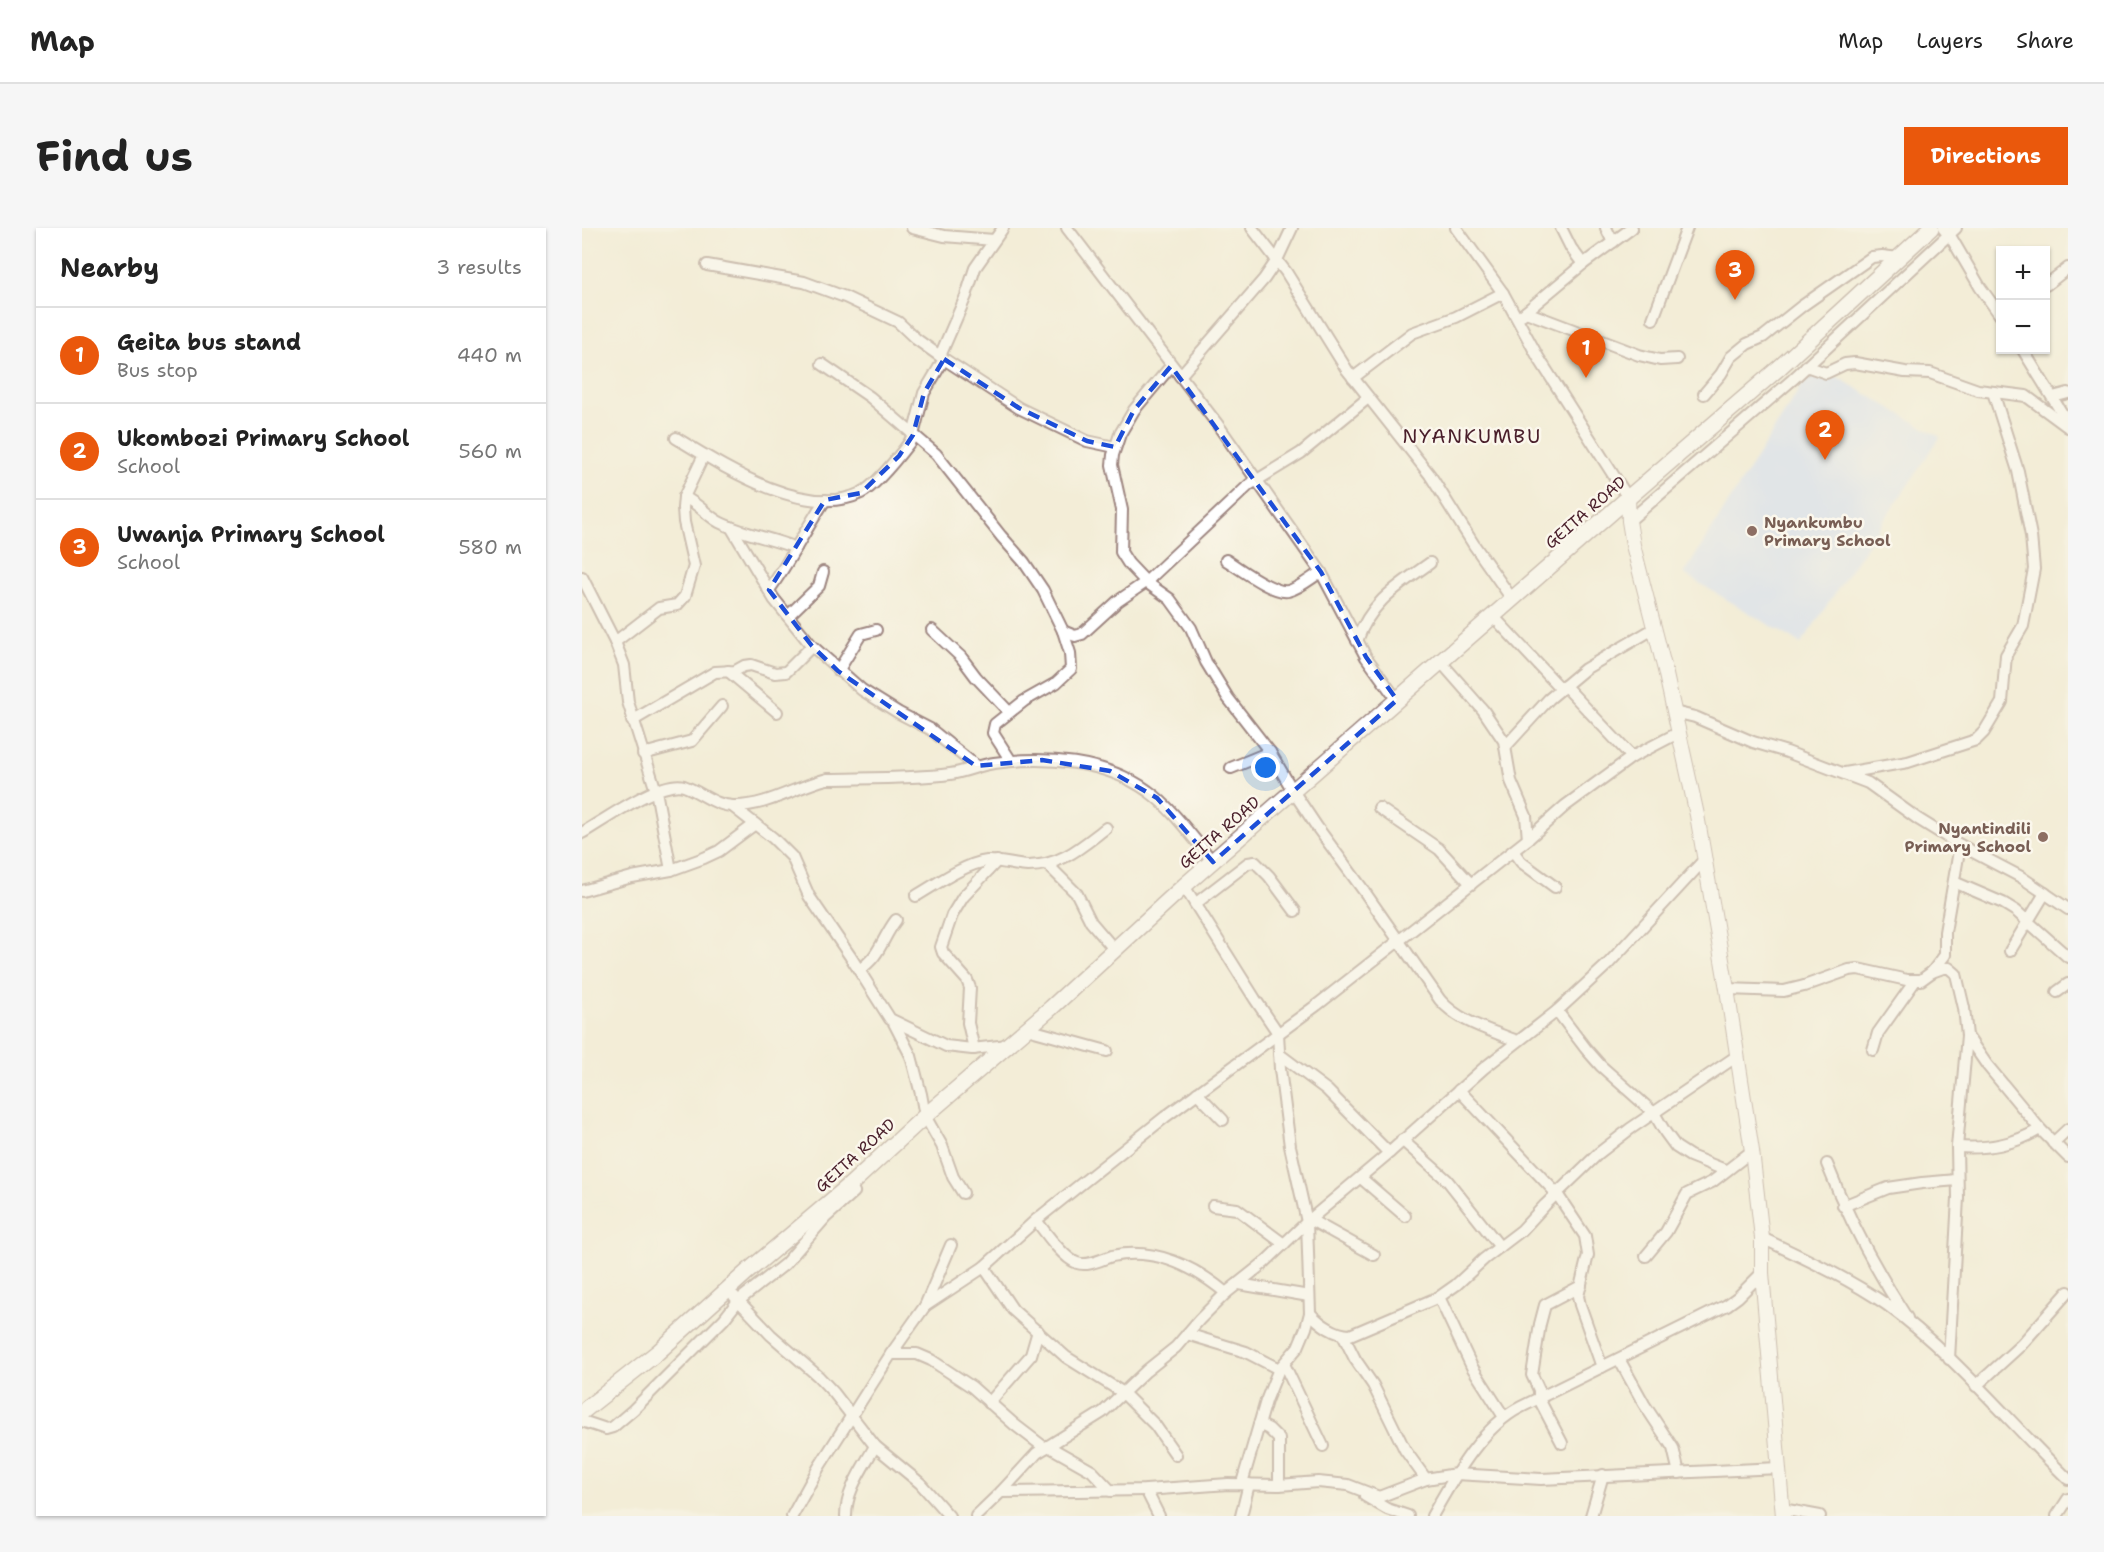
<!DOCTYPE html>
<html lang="en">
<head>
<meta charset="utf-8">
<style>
  body { margin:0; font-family:"Shantell Sans",sans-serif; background:#f6f6f6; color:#222 }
  .controls { position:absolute; right:18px; top:18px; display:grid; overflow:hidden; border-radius:0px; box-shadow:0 2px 4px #0004 }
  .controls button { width:54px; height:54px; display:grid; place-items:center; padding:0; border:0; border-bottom:2px solid #e0e0e0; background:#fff; color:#222; font:30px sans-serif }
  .you { position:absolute; left:684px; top:540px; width:21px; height:21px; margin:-15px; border:4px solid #fff; border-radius:50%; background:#1a73e8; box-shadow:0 0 0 9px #1a73e833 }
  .badge { display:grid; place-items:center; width:39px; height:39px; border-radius:50%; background:#ea580c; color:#fff; font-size:20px; font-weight:700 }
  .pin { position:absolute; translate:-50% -50px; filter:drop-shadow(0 2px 3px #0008) }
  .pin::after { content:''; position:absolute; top:32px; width:21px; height:18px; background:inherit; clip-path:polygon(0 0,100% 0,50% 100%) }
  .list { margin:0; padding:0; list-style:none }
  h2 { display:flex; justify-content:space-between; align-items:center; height:78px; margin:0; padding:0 24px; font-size:26px }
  h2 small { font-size:20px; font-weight:400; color:#767676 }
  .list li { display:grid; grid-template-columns:39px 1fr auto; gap:18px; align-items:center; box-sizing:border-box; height:96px; padding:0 24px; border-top:2px solid #e0e0e0 }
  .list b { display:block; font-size:22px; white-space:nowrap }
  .list p { margin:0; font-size:20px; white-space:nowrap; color:#767676 }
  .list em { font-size:20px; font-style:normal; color:#767676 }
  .map { position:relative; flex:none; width:1486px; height:1288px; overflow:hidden; border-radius:0px }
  header { display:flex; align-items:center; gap:36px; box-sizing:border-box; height:84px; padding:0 30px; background:#fff; border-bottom:2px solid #e0e0e0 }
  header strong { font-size:28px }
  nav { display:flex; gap:33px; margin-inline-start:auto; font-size:21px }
  .intro { display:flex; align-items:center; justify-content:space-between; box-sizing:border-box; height:144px; padding:0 36px }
  h1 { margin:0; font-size:42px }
  .button { padding:15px 27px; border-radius:0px; background:#ea580c; color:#fff; font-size:21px; font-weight:700 }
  main { display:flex; gap:36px; padding:0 36px }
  aside { flex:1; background:#fff; border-radius:0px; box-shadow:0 2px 4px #0004 }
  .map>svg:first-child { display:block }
  .built { fill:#cddbfa }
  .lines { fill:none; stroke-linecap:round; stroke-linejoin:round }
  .minor-casing { stroke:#9e8681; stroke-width:14 }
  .major-casing { stroke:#9e8681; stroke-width:16 }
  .highway-casing { stroke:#9e8681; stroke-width:18 }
  .minor { stroke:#fff; stroke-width:10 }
  .major { stroke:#fff; stroke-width:14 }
  .highway { stroke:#fff; stroke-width:15 }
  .marked { fill:none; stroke:#1d4ed8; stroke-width:4.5; stroke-dasharray:12 8; stroke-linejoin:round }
  .education-dot { fill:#8d6e63; stroke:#fbf7ec; stroke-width:2 }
  .labels { text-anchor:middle; stroke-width:5; stroke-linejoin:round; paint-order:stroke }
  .street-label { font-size:16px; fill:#4a1f2b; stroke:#fbf7ec }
  .education-label { font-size:16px; font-weight:bold; fill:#785e54; stroke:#fbf7ec; text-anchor:start }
  .quarter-label { font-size:20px; letter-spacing:1.5px; fill:#4a1f2b; stroke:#fbf7ec }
</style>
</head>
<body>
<header>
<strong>Map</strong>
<nav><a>Map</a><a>Layers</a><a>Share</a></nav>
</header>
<div class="intro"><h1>Find us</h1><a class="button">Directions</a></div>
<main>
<aside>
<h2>Nearby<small>3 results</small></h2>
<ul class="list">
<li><span class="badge">1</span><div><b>Geita bus stand</b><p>Bus stop</p></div><em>440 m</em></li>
<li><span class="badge">2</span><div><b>Ukombozi Primary School</b><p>School</p></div><em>560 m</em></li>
<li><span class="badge">3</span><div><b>Uwanja Primary School</b><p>School</p></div><em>580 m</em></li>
</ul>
</aside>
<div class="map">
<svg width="1486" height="1288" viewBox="0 0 1486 1288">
  <rect width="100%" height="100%" fill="#fbf7ec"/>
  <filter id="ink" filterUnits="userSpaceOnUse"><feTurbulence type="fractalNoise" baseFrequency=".0167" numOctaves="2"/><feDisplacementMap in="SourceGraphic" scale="12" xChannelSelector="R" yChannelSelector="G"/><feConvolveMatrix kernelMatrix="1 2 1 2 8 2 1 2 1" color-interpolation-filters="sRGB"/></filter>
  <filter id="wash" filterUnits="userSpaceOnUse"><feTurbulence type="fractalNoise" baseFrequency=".008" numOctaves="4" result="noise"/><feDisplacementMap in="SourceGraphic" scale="24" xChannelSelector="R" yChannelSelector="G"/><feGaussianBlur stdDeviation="1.35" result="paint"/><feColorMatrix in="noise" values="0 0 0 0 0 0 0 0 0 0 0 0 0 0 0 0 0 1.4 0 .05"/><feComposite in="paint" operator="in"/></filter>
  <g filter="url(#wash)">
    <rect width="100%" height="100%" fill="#f3edd7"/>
    <polygon class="built" points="1233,136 1358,209 1219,416 1102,346"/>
  </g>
  <g filter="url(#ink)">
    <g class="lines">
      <g class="minor-casing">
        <g id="minor">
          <polyline points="330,0 362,8 412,12"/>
          <polyline points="485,0 636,197 725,324 739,344 784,429 815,472"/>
          <polyline points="670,0 704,44 765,142 848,247 892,317 930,371"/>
          <polyline points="874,0 921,65 956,129 1046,270"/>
          <polyline points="979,0 989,20 1001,36"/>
          <polyline points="1024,0 1031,14"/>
          <polyline points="1361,0 1370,11 1398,59 1418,87"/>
          <polyline points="125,37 222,54 263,69 316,94 334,111 362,131 437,180 505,213 533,219"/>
          <polyline points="1464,57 1486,40"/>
          <polyline points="944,84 1057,127 1078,132 1095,131"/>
          <polyline points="940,87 1001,36 1050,0"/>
          <polyline points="1071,91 1105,0"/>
          <polyline points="1441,122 1486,195"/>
          <polyline points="358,128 384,68 393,40 421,0"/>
          <polyline points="240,136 288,169 354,226 419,308 442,334 461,362 481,403 488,425 489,441 474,455 442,473 413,496 411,505 429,533"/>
          <path d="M589 138 552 182 538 206 531 227 530 237 540 282 539 324 546 335 564 354 588 371 609 400 624 434 646 470 688 524 711 563 735 599 782 663 858 772C877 794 908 802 935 813"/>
          <polyline points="1224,138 1244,145 1263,136 1273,135 1323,144 1348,145 1396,162 1444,168 1486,199"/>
          <polyline points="598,148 682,51 695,32 710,0"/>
          <polyline points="771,150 830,105 874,89 921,65"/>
          <polyline points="1122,166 1139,146 1149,129 1165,116 1181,109 1220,78 1290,29 1300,28 1317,30"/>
          <polyline points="1471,169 1486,165"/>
          <path d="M94 210C140 238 223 292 279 265 293 258 317 228 327 215L331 207 342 165 362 131"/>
          <path d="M102 269C115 275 125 287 137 294 161 306 189 310 214 320"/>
          <polyline points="1047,293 1210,152 1374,0"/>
          <polyline points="149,299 192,371 230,418 280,462 317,485 348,501 394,538"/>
          <path d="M644 332C657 340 691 366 706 363 718 360 729 350 739 344"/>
          <polyline points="0,349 33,414 42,437 46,474 74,563 89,642"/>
          <path d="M187 362C208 333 223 302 243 272"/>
          <polyline points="206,388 237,358 241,344"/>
          <polyline points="911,388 979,461"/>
          <polyline points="350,402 379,429 394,449 427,484"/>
          <polyline points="481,403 493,408 500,406 536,373 564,354 667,257 719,225 786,170"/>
          <path d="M775 413C789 373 816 358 848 335"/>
          <polyline points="33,414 77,380 95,377 103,368 112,338 102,294 101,280 102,269 122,227"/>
          <polyline points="858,433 901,482 922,513 929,553 944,588 946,611"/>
          <polyline points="146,443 195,484"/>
          <polyline points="256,443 279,406 294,402"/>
          <polyline points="983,458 1050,529"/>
          <polyline points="1092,484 1113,489 1171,514 1205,524 1286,555 1336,591 1378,617 1439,649 1486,681"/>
          <polyline points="50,493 133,444 153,443 162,438 169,437 193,445 204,444 230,418"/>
          <polyline points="924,518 967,471 1003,441 1073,400"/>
          <polyline points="61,526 110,513 140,478"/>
          <polyline points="649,540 688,524"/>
          <polyline points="1263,545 1326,534 1394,512 1402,504 1420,474 1424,427 1441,398 1452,341 1449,308 1436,243 1411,164"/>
          <polyline points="150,578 191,610 210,629 227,668 268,728 308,791 364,818 390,821 426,817"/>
          <polyline points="797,580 857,621 889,656"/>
          <path d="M0 605C21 593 79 551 102 558 119 564 134 579 153 578 186 578 213 559 245 551 286 550 327 551 368 546 383 544 397 537 412 535 463 528 523 532 566 563 588 578 613 612 631 634"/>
          <polyline points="931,623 939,634 973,659"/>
          <polyline points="466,637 495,666 509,694 532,721"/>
          <polyline points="1372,654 1421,675 1434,683 1486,729"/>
          <polyline points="602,658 673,771 696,805 698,841 708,918 725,994 728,1085 724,1100 716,1119 697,1141 692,1153 684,1173 660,1255"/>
          <polyline points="0,663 50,649 89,642 122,630 137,623 173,596"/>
          <path d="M334 668C353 657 382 636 405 633 418 632 433 638 446 638 479 638 499 619 524 600"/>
          <polyline points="613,676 666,635 673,634 687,648 713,683"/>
          <polyline points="1428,723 1463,665"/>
          <path d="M277 742C299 727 299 712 314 692"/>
          <polyline points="1350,744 1361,740 1367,740 1374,746 1382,780 1385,808 1375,919 1376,970 1367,1131"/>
          <polyline points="1145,761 1202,763 1222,758 1267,742 1276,741 1325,752 1339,752 1350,744 1363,727 1363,704 1378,617"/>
          <polyline points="1475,764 1486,756"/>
          <polyline points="975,783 1004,821 1019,838 1072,885 1083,904 1094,919 1108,928 1143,942"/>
          <polyline points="312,795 329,828 339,866 343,888 360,918 371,949 381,965"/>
          <polyline points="445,801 525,823"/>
          <polyline points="1385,808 1405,837 1458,901 1486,929"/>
          <polyline points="392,821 386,795 388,760 385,752 361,725 359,719 370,687 381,669 415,633"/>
          <polyline points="1291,822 1296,805 1333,753"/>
          <polyline points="697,826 745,862 807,925"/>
          <polyline points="877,862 975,966 1003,1008 1006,1027 996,1068 998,1077 1020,1139"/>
          <polyline points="615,865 641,892"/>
          <polyline points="820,912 865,952 918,1019"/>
          <polyline points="1471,915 1486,901"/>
          <path d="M1375 919C1406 921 1431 917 1458 901"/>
          <path d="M1245 936C1266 990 1293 1041 1325 1090"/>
          <polyline points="779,950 823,988"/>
          <polyline points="631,978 655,981 702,1016"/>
          <polyline points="1261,978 1306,960 1340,955 1375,952"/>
          <polyline points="727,991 792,1027"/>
          <path d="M454 992C463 1004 481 1030 495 1035 506 1039 520 1031 530 1028 573 1019 613 1039 644 1065"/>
          <path d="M1180 1010C1222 1030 1266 1050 1305 1077 1370 1124 1428 1195 1486 1251"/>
          <polyline points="1064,1028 1084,1004 1105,966 1130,954 1170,923"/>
          <polyline points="402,1039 431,1082 484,1129 540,1164 573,1197 594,1227"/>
          <polyline points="657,1056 727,1068"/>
          <polyline points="152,1068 189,1107 236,1148 252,1165 293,1218 338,1255 367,1288"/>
          <polyline points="857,1069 890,1139 922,1189"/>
          <polyline points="343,1078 402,1039 454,992 583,889 735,777 946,611 983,578 1050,529 1096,505"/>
          <path d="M728 1085C738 1096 753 1107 768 1107L857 1069 874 1057 902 1031 940 1002 963 977 1017 925 1048 901 1155 828"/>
          <polyline points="605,1106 664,1124 697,1141"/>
          <polyline points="761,1107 773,1131 791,1157 823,1222 844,1251"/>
          <polyline points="309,1126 335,1126 349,1132 390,1159 433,1197 463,1220"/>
          <polyline points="1037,1131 1062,1176 1091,1220 1097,1245"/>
          <polyline points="702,1136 741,1218"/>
          <polyline points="1394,1158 1439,1117 1486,1064"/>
          <polyline points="407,1175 449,1127 456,1103"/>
          <polyline points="0,1193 24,1201 31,1199 51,1182 142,1091 156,1073 203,1036 244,989 272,964 268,957"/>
          <polyline points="677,1196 687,1201 697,1211 697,1257"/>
          <polyline points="980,1215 957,1171 957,1162 950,1147 958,1096 963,1077 999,1058"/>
          <polyline points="466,1218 510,1243 529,1263"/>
          <polyline points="564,1262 577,1288"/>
          <polyline points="419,1264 564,1262 646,1256 697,1257 736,1254 766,1257 797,1269 844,1251 874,1246 959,1251 1197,1240"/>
          <polyline points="783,1268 805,1281 826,1288"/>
          <polyline points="1200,1281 1238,1288"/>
          <polyline points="210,1288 237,1239 309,1126 343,1078 369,1017"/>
          <path d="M264 1288C264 1262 281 1240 293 1218"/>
          <polyline points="394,1288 419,1264 455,1225 521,1184 564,1143 594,1119 617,1092 644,1065 683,1034 725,994 807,925 902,840 975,783 1026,736 1122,632"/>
          <polyline points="659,1288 667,1256"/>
          <path d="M850 1288C871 1251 899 1199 939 1179L1145 1077 1156 1069 1180 1045"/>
          <polyline points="1009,1288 1021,1247"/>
          <polyline points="1475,1288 1486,1271"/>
        </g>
      </g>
      <g class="major-casing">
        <polyline id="major" points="1046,270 1047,293 1051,317 1083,442 1115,587 1145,761 1170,923 1180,1010 1180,1045 1201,1288"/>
      </g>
      <g class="highway-casing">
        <polyline id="highway" points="0,1184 76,1124 165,1044 268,957 343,888 469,780 602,658 1046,270 1198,139 1349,0"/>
      </g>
      <use href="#minor" class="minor"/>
      <use href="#major" class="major"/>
      <use href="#highway" class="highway"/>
    </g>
  </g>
  <path d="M0 0H1486V1288H0ZM362 131 437 180 505 213 533 219 552 182 589 138 739 344 784 429 815 472 631 634 575 570 528 543 460 532 394 538 256 443 230 418 187 362 243 272 279 265 317 228 331 207 342 165Z" fill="#f3edd7" fill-opacity=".55" fill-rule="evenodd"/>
  <path class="marked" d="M362 131 437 180 505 213 533 219 552 182 589 138 739 344 784 429 815 472 631 634 575 570 528 543 460 532 394 538 256 443 230 418 187 362 243 272 279 265 317 228 331 207 342 165Z"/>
  <g class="education-dot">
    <circle cx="1170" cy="303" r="6"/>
    <circle cx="1461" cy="609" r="6"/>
  </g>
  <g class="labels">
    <g class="street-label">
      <text transform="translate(1003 284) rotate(-41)" y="6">GEITA ROAD</text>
      <text transform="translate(637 604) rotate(-41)" y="6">GEITA ROAD</text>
      <text transform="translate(273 927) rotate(-42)" y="6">GEITA ROAD</text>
    </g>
    <g class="education-label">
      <text x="1182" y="300">Nyankumbu<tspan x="1182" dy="18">Primary School</tspan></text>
      <text x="1449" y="606" text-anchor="end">Nyantindili<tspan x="1449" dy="18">Primary School</tspan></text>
    </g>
    <g class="quarter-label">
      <text x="890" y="215">NYANKUMBU</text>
    </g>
  </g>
</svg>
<div class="controls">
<button>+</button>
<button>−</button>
</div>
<div class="you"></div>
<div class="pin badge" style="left:1004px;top:150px">1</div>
<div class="pin badge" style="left:1243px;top:232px">2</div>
<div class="pin badge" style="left:1153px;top:72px">3</div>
</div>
</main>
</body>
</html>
